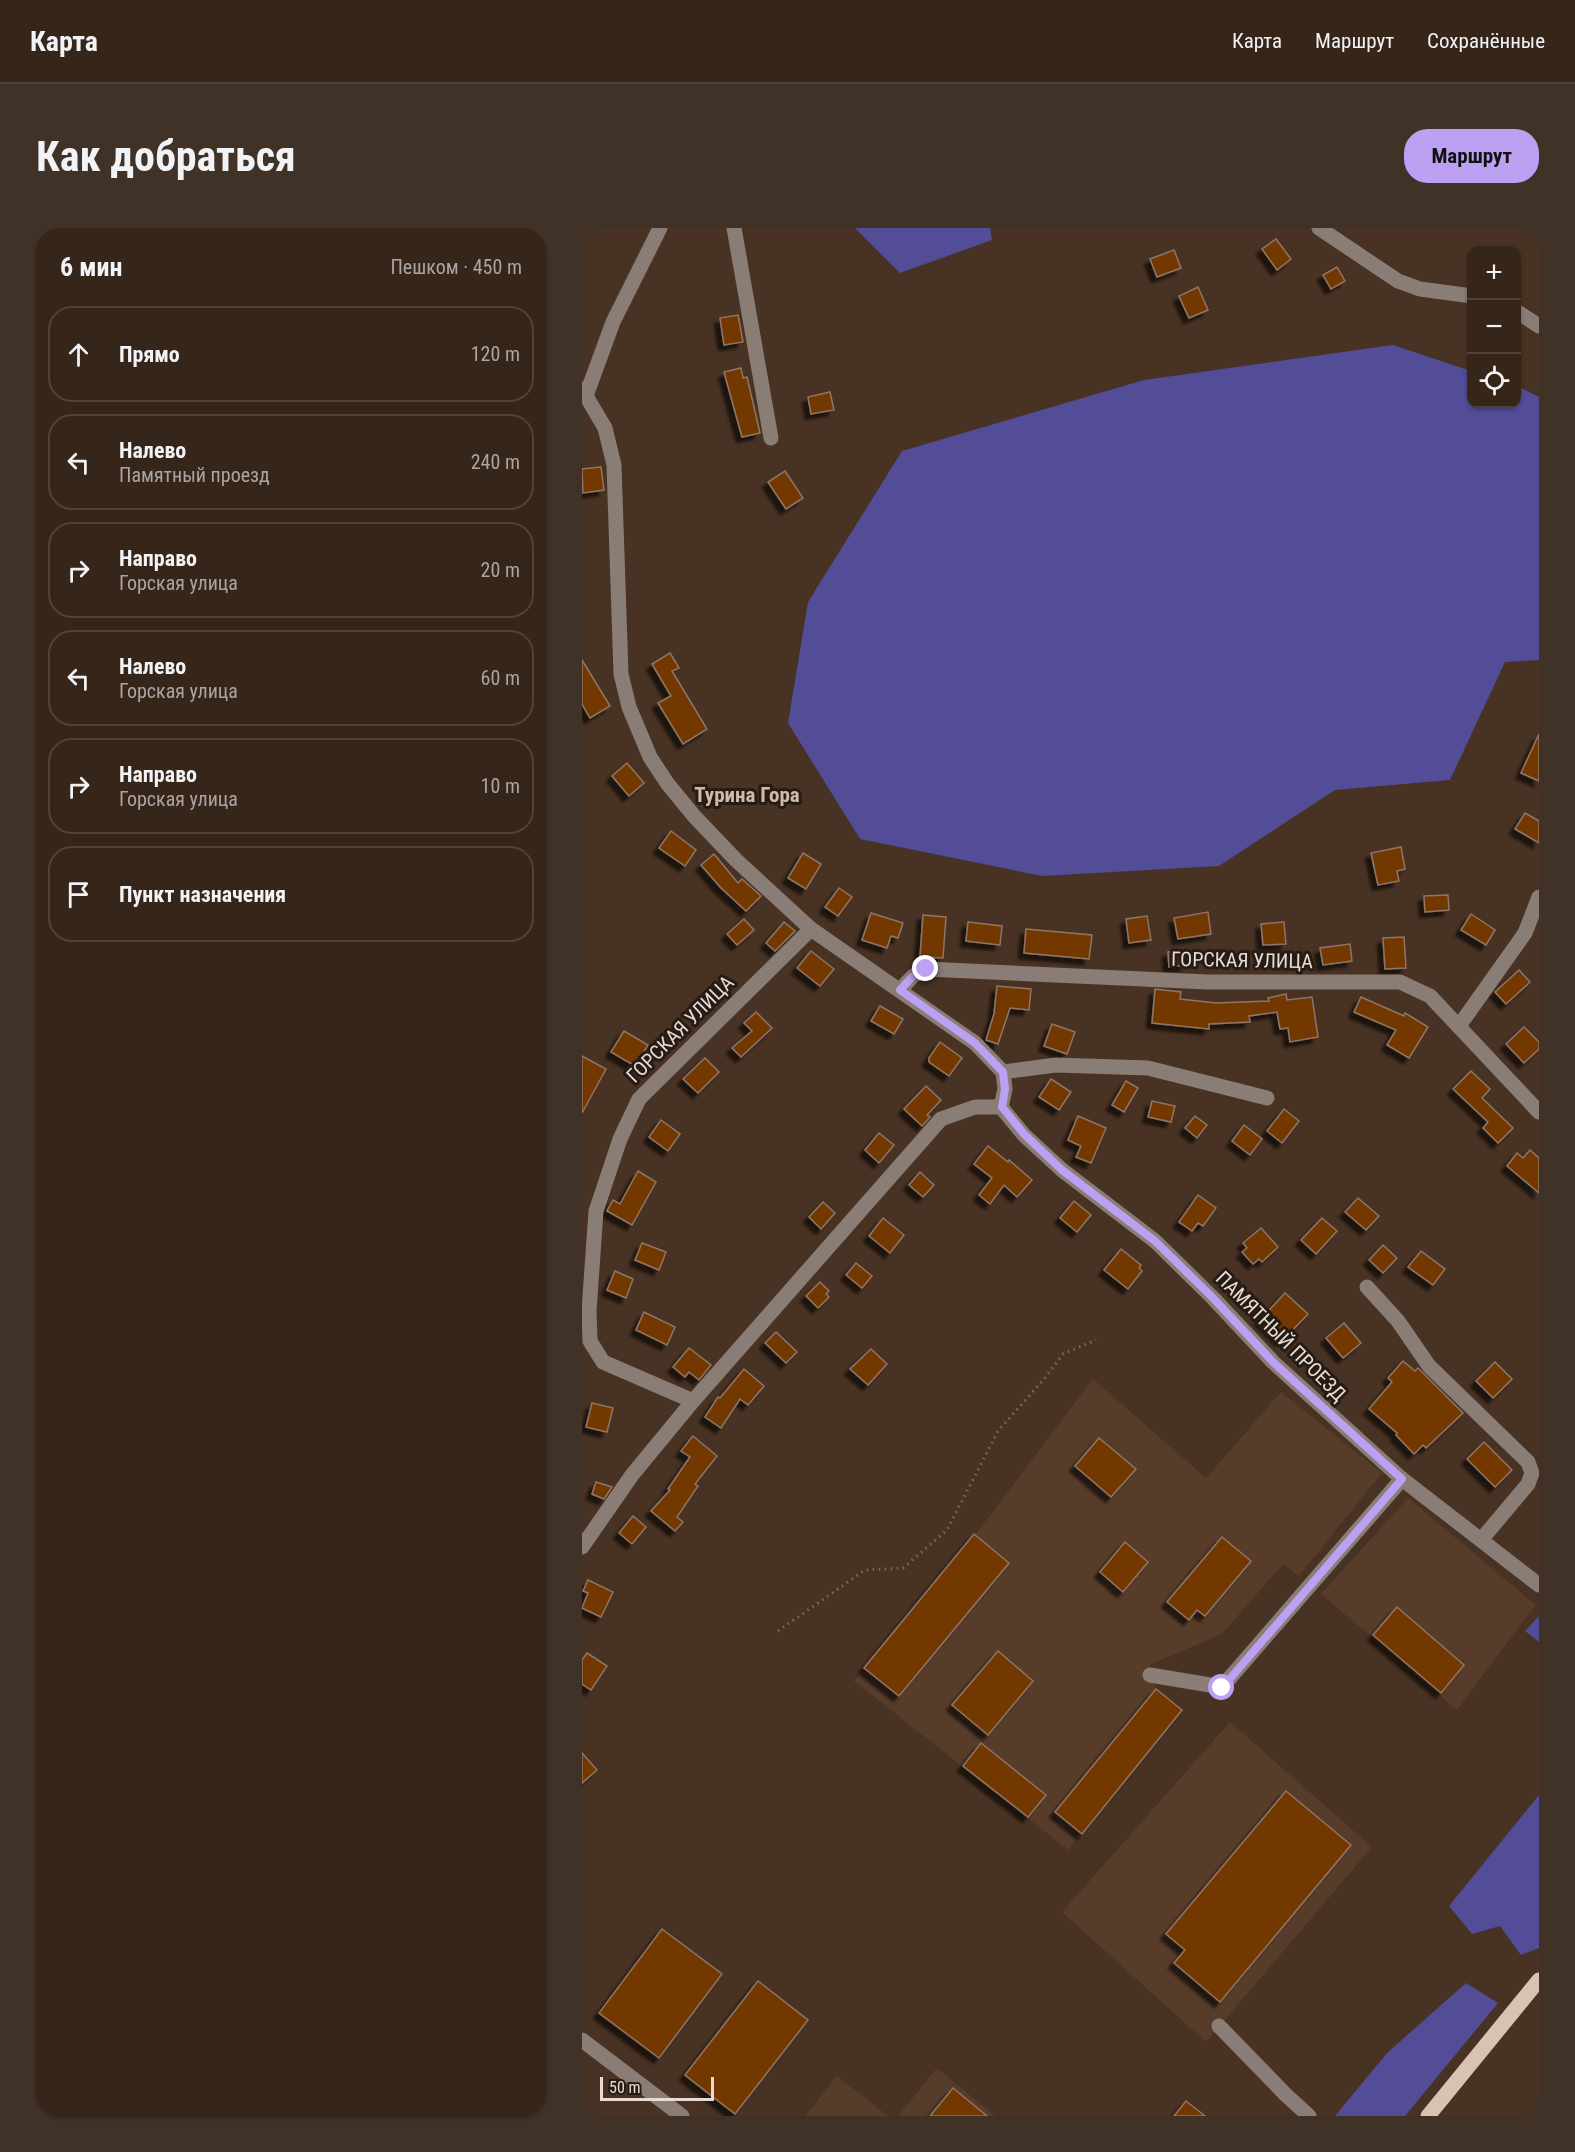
<!DOCTYPE html>
<html lang="ru">
<head>
<meta charset="utf-8">
<style>
  body { margin:0; font-family:"Roboto Condensed",sans-serif; background:#413227; color:#f1f3f6 }
  .controls { position:absolute; right:18px; top:18px; display:grid; overflow:hidden; border-radius:12px; box-shadow:0 2px 4px #0004 }
  .controls button { width:54px; height:54px; display:grid; place-items:center; padding:0; border:0; border-bottom:2px solid #504339; background:#36261a; color:#f1f3f6; font:30px sans-serif }
  .scale { position:absolute; left:18px; bottom:15px; width:114px; box-sizing:border-box; padding-left:6px; border:3px solid #e9dbd2; border-top:0; font-size:16px; line-height:21px; white-space:nowrap; color:#e9dbd2; -webkit-text-stroke:4px #261c16; paint-order:stroke }
  .stop { position:absolute; width:18px; height:18px; margin:-14px; border:4px solid #bca0f2; border-radius:50%; background:#fff }
  .stop.end { background:#bca0f2; border-color:#fff; box-shadow:0 2px 6px #0008 }
  .list { margin:0; padding:0; list-style:none }
  h2 { display:flex; justify-content:space-between; align-items:center; height:78px; margin:0; padding:0 24px; font-size:26px }
  h2 small { font-size:20px; font-weight:400; color:#aaa5a2 }
  .list li { display:grid; grid-template-columns:39px 1fr auto; gap:18px; align-items:center; box-sizing:border-box; height:96px; margin:0 12px 12px; padding:0 12px; border:2px solid #504339; border-radius:24px }
  .list b { display:block; font-size:22px; white-space:nowrap }
  .list p { margin:0; font-size:20px; white-space:nowrap; color:#aaa5a2 }
  .list em { font-size:20px; font-style:normal; color:#aaa5a2 }
  .icon { flex:none; width:33px; height:33px; fill:none; stroke:currentColor; stroke-width:2; stroke-linecap:round; stroke-linejoin:round }
  .map { position:relative; flex:none; width:957px; height:1888px; overflow:hidden; border-radius:24px }
  header { display:flex; align-items:center; gap:36px; box-sizing:border-box; height:84px; padding:0 30px; background:#36261a; border-bottom:2px solid #504339 }
  header strong { font-size:28px }
  nav { display:flex; gap:33px; margin-inline-start:auto; font-size:21px }
  .intro { display:flex; align-items:center; justify-content:space-between; box-sizing:border-box; height:144px; padding:0 36px }
  h1 { margin:0; font-size:42px }
  .button { padding:15px 27px; border-radius:24px; background:#bca0f2; color:#111; font-size:21px; font-weight:700 }
  main { display:flex; gap:36px; padding:0 36px }
  aside { flex:1; background:#36261a; border-radius:24px; box-shadow:0 2px 4px #0004 }
  .map>svg:first-child { display:block }
  .built { fill:#573c2a }
  .green { fill:#534c96 }
  .building { fill:#733803; stroke:#8f7565; stroke-width:1.5; filter:url(#shadow) }
  .lines { fill:none; stroke-linecap:round; stroke-linejoin:round }
  .path { stroke:#7c695c; stroke-width:3; stroke-dasharray:1.5 4.5; stroke-linecap:butt }
  .minor { stroke:#897d76; stroke-width:15 }
  .major { stroke:#dac2b3; stroke-width:15 }
  .route { stroke:#bca0f2; stroke-width:8 }
  .labels { text-anchor:middle; stroke-width:6; stroke-linejoin:round; paint-order:stroke }
  .street-label { font-size:20px; fill:#e9dbd2; stroke:#261c16 }
  .neighbourhood-label { font-size:21px; font-weight:bold; fill:#d4b9a7; stroke:#261c16 }
</style>
</head>
<body>
<header>
<strong>Карта</strong>
<nav><a>Карта</a><a>Маршрут</a><a>Сохранённые</a></nav>
</header>
<div class="intro"><h1>Как добраться</h1><a class="button">Маршрут</a></div>
<main>
<aside>
<h2>6 мин<small>Пешком · 450 m</small></h2>
<ul class="list">
<li><svg class="icon" aria-label="ahead" viewBox="0 0 24 24"><path d="M12 20V5M6 11l6-6 6 6"/></svg><div><b>Прямо</b></div><em>120 m</em></li>
<li><svg class="icon" aria-label="left" viewBox="0 0 24 24"><path d="M17 20v-9H6M10 6l-5 5 5 5"/></svg><div><b>Налево</b><p>Памятный проезд</p></div><em>240 m</em></li>
<li><svg class="icon" aria-label="right" viewBox="0 0 24 24"><path d="M7 20v-9h11M14 6l5 5-5 5"/></svg><div><b>Направо</b><p>Горская улица</p></div><em>20 m</em></li>
<li><svg class="icon" aria-label="left" viewBox="0 0 24 24"><path d="M17 20v-9H6M10 6l-5 5 5 5"/></svg><div><b>Налево</b><p>Горская улица</p></div><em>60 m</em></li>
<li><svg class="icon" aria-label="right" viewBox="0 0 24 24"><path d="M7 20v-9h11M14 6l5 5-5 5"/></svg><div><b>Направо</b><p>Горская улица</p></div><em>10 m</em></li>
<li><svg class="icon" aria-label="arrive" viewBox="0 0 24 24"><path d="M6 21V4h12l-3 4 3 4H6"/></svg><div><b>Пункт назначения</b></div></li>
</ul>
</aside>
<div class="map">
<svg width="957" height="1888" viewBox="0 0 957 1888">
  <defs>
    <filter id="shadow"><feDropShadow dx="-5.5" dy="5.5" stdDeviation="1.5" flood-color="#0009"/></filter>
  </defs>
  <rect width="100%" height="100%" fill="#483223"/>
  <g class="built">
    <polygon points="511,1151 624,1250 699,1164 800,1245 717,1348 701,1336 640,1406 567,1437 574,1461 600,1482 486,1622 272,1453 399,1299"/>
    <polygon points="826,1270 954,1377 875,1482 739,1366"/>
    <polygon points="648,1494 790,1619 624,1814 480,1684"/>
    <polygon points="355,1840 413,1888 316,1888"/>
    <polygon points="255,1848 306,1888 223,1888"/>
  </g>
  <g class="green">
    <polygon points="273,0 408,0 410,12 318,45"/>
    <polygon points="811,117 889,143 890,176 934,176 935,158 957,169 957,432 923,434 868,552 753,562 637,638 460,648 278,611 206,495 226,374 320,223 562,152"/>
    <polygon points="957,1388 957,1414 943,1403"/>
    <polygon points="957,1567 957,1720 939,1727 918,1698 890,1706 867,1678"/>
    <polygon points="884,1755 916,1775 823,1888 753,1888 805,1825"/>
  </g>
  <g class="building">
    <polygon points="694,11 709,31 695,42 680,21"/>
    <polygon points="592,22 599,40 575,49 568,31"/>
    <polygon points="755,39 763,53 749,61 741,47"/>
    <polygon points="616,59 626,82 607,90 597,68"/>
    <polygon points="156,87 161,114 142,117 138,90"/>
    <polygon points="159,140 161,150 165,149 178,205 160,209 142,144"/>
    <polygon points="248,164 252,182 229,186 226,169"/>
    <polygon points="19,239 22,262 1,265 0,241"/>
    <polygon points="203,243 221,270 204,281 186,254"/>
    <polygon points="88,425 97,440 90,443 125,501 101,516 76,475 89,468 70,436"/>
    <polygon points="0,432 28,478 8,490 0,476"/>
    <polygon points="957,506 957,553 939,545"/>
    <polygon points="45,535 62,555 47,568 30,548"/>
    <polygon points="943,585 957,593 957,615 933,601"/>
    <polygon points="89,603 114,622 103,638 77,620"/>
    <polygon points="819,619 823,641 815,643 817,653 796,657 789,625"/>
    <polygon points="221,625 239,636 224,661 206,650"/>
    <polygon points="132,626 156,655 160,651 179,668 164,683 139,660 119,637"/>
    <polygon points="257,660 270,669 256,688 243,679"/>
    <polygon points="866,667 867,682 843,684 842,668"/>
    <polygon points="626,684 629,706 596,711 592,690"/>
    <polygon points="289,685 321,695 316,710 309,708 305,720 280,712"/>
    <polygon points="889,686 913,702 904,717 879,702"/>
    <polygon points="341,687 364,689 361,730 338,729"/>
    <polygon points="565,688 569,712 547,715 544,691"/>
    <polygon points="162,691 172,702 155,717 145,706"/>
    <polygon points="202,694 213,703 193,723 184,715"/>
    <polygon points="386,694 420,698 418,717 384,713"/>
    <polygon points="702,694 704,716 681,717 679,696"/>
    <polygon points="444,701 510,707 507,731 442,725"/>
    <polygon points="822,709 824,740 803,741 801,710"/>
    <polygon points="768,716 770,733 741,737 738,720"/>
    <polygon points="602,722 604,737 587,739 586,724"/>
    <polygon points="229,723 252,741 238,758 215,740"/>
    <polygon points="937,742 948,754 924,776 913,764"/>
    <polygon points="415,758 449,761 447,782 428,780 416,816 404,812 412,786"/>
    <polygon points="573,761 599,764 598,771 634,775 687,773 686,770 704,766 705,772 730,769 736,809 708,814 706,800 698,801 695,784 667,788 668,794 627,796 627,801 570,795"/>
    <polygon points="779,769 822,788 823,785 846,799 827,830 805,817 814,802 772,784"/>
    <polygon points="298,778 321,791 312,806 289,793"/>
    <polygon points="174,784 190,800 159,829 150,820 170,803 162,795"/>
    <polygon points="470,796 493,804 485,826 462,818"/>
    <polygon points="942,799 957,814 957,821 942,835 924,816"/>
    <polygon points="42,803 66,817 53,838 29,824"/>
    <polygon points="358,814 380,830 367,848 347,834 347,830"/>
    <polygon points="0,828 24,841 0,885"/>
    <polygon points="123,830 137,844 116,865 101,851"/>
    <polygon points="889,843 908,861 900,870 931,900 916,915 901,900 906,894 871,861"/>
    <polygon points="469,851 489,864 477,882 457,869"/>
    <polygon points="544,853 556,860 542,884 530,877"/>
    <polygon points="344,858 359,872 345,887 348,889 340,898 322,881"/>
    <polygon points="570,873 593,878 589,894 566,889"/>
    <polygon points="702,881 717,893 700,915 685,903"/>
    <polygon points="496,888 524,900 509,935 494,929 499,918 486,912"/>
    <polygon points="613,888 625,897 615,910 603,900"/>
    <polygon points="79,892 98,906 86,923 67,909"/>
    <polygon points="662,897 680,911 668,927 650,913"/>
    <polygon points="297,905 312,917 297,935 283,922"/>
    <polygon points="406,918 426,934 427,932 450,952 435,969 422,957 408,976 397,967 410,950 392,936"/>
    <polygon points="948,922 957,930 957,965 925,938 935,925 941,930"/>
    <polygon points="56,943 74,954 50,997 25,983 31,972 38,976"/>
    <polygon points="338,944 352,957 341,969 327,957"/>
    <polygon points="616,967 634,980 621,998 616,995 610,1003 597,994"/>
    <polygon points="776,970 797,988 784,1002 763,984"/>
    <polygon points="492,973 509,987 495,1004 478,990"/>
    <polygon points="241,974 253,985 239,1001 227,989"/>
    <polygon points="301,990 322,1007 308,1025 287,1008"/>
    <polygon points="740,990 755,1003 734,1026 719,1012"/>
    <polygon points="679,1000 696,1019 680,1034 677,1031 671,1036 660,1024 665,1020 661,1015"/>
    <polygon points="60,1015 84,1024 77,1042 53,1032"/>
    <polygon points="801,1017 815,1030 801,1045 787,1032"/>
    <polygon points="539,1021 559,1037 557,1040 560,1043 546,1061 522,1042"/>
    <polygon points="839,1023 863,1041 851,1057 826,1039"/>
    <polygon points="274,1035 290,1048 280,1060 264,1047"/>
    <polygon points="33,1043 51,1051 44,1070 25,1062"/>
    <polygon points="238,1054 247,1063 244,1066 247,1069 236,1080 224,1068"/>
    <polygon points="703,1065 726,1086 700,1113 678,1092"/>
    <polygon points="62,1084 93,1099 85,1117 54,1102"/>
    <polygon points="762,1095 779,1115 761,1130 744,1110"/>
    <polygon points="194,1104 215,1124 204,1135 183,1115"/>
    <polygon points="107,1120 129,1137 117,1152 107,1144 103,1149 91,1139"/>
    <polygon points="289,1121 305,1136 286,1157 268,1141"/>
    <polygon points="821,1133 833,1143 836,1140 881,1185 844,1220 841,1217 832,1226 814,1207 815,1205 787,1181 810,1154 806,1150"/>
    <polygon points="913,1134 930,1151 911,1170 894,1153"/>
    <polygon points="162,1141 182,1158 166,1177 158,1171 139,1200 123,1189 136,1169 138,1170"/>
    <polygon points="10,1175 31,1180 25,1204 4,1199"/>
    <polygon points="111,1208 135,1228 113,1256 116,1258 95,1289 101,1294 93,1303 69,1283 88,1262 86,1261 108,1229 99,1223"/>
    <polygon points="517,1210 554,1241 529,1269 493,1238"/>
    <polygon points="902,1214 930,1242 913,1259 885,1231"/>
    <polygon points="14,1254 30,1259 22,1271 10,1266"/>
    <polygon points="51,1288 64,1299 50,1316 37,1305"/>
    <polygon points="392,1306 427,1335 317,1468 282,1440"/>
    <polygon points="640,1309 669,1333 623,1388 615,1382 607,1392 585,1374"/>
    <polygon points="543,1314 566,1334 541,1364 518,1344"/>
    <polygon points="6,1352 31,1364 19,1389 0,1380 6,1365 1,1363"/>
    <polygon points="815,1379 882,1437 859,1465 791,1407"/>
    <polygon points="416,1423 451,1453 406,1507 370,1477"/>
    <polygon points="5,1425 25,1438 9,1462 0,1456 0,1432"/>
    <polygon points="574,1461 600,1482 500,1606 473,1584"/>
    <polygon points="399,1515 464,1567 446,1589 381,1538"/>
    <polygon points="0,1525 15,1542 0,1555"/>
    <polygon points="704,1563 769,1617 638,1774 592,1735 603,1722 584,1706"/>
    <polygon points="80,1701 140,1746 77,1830 17,1785"/>
    <polygon points="176,1753 226,1792 153,1886 103,1847"/>
    <polygon points="371,1860 405,1888 348,1888"/>
    <polygon points="604,1873 623,1888 592,1888"/>
  </g>
  <g class="lines">
    <polyline class="path" points="196,1403 283,1342 321,1340 365,1302 416,1203 463,1150 481,1126 514,1112"/>
    <g class="minor">
      <polyline points="152,0 189,210"/>
      <polyline points="737,0 816,53 838,61 890,68"/>
      <polyline points="934,83 957,98"/>
      <polyline points="0,161 23,200 32,237 39,446 47,479 68,529 85,555 112,588 154,632 229,701 393,815 421,844 423,861 419,879"/>
      <polyline points="4,168 31,94 78,0"/>
      <polyline points="318,762 331,748 344,741 626,754 818,754 848,768 957,884"/>
      <polyline points="877,798 943,705 957,669"/>
      <polyline points="421,844 474,837 566,840 685,870"/>
      <polyline points="419,879 442,907 480,942 573,1013 631,1070 691,1134 820,1251 957,1357"/>
      <polyline points="785,1059 816,1093 847,1138 946,1234 950,1245 946,1256 899,1312"/>
      <polyline points="111,1173 21,1134 8,1113 7,1083 14,983 38,911 57,871 229,701"/>
      <polyline points="0,1319 50,1247 111,1173 359,891 393,879 419,879"/>
      <polyline points="568,1447 640,1459 820,1251"/>
      <polyline points="637,1798 703,1866 727,1888"/>
      <polyline points="0,1812 100,1888"/>
    </g>
    <polyline class="major" points="846,1888 957,1752"/>
  </g>
  <g class="lines">
    <polyline class="route" points="344,741 331,748 318,762 393,815 421,844 423,861 420,879 442,906 480,942 573,1013 631,1070 691,1134 820,1251 640,1460"/>
  </g>
  <g class="labels">
    <g class="street-label">
      <text transform="translate(660 732) rotate(1)" y="7">ГОРСКАЯ УЛИЦА</text>
      <text transform="translate(98 801) rotate(-45)" y="7">ГОРСКАЯ УЛИЦА</text>
      <text transform="translate(699 1108) rotate(45)" y="7">ПАМЯТНЫЙ ПРОЕЗД</text>
    </g>
    <g class="neighbourhood-label">
      <text x="165" y="574">Турина Гора</text>
    </g>
  </g>
</svg>
<div class="controls">
<button>+</button>
<button>−</button>
<button><svg class="icon" aria-label="locate" viewBox="0 0 24 24"><circle cx="12" cy="12" r="6"/><path d="M12 2v4M12 18v4M2 12h4M18 12h4"/></svg></button>
</div>
<div class="scale">50 m</div>
<div class="stop" style="left:640px;top:1460px"></div>
<div class="stop end" style="left:344px;top:741px"></div>
</div>
</main>
</body>
</html>
